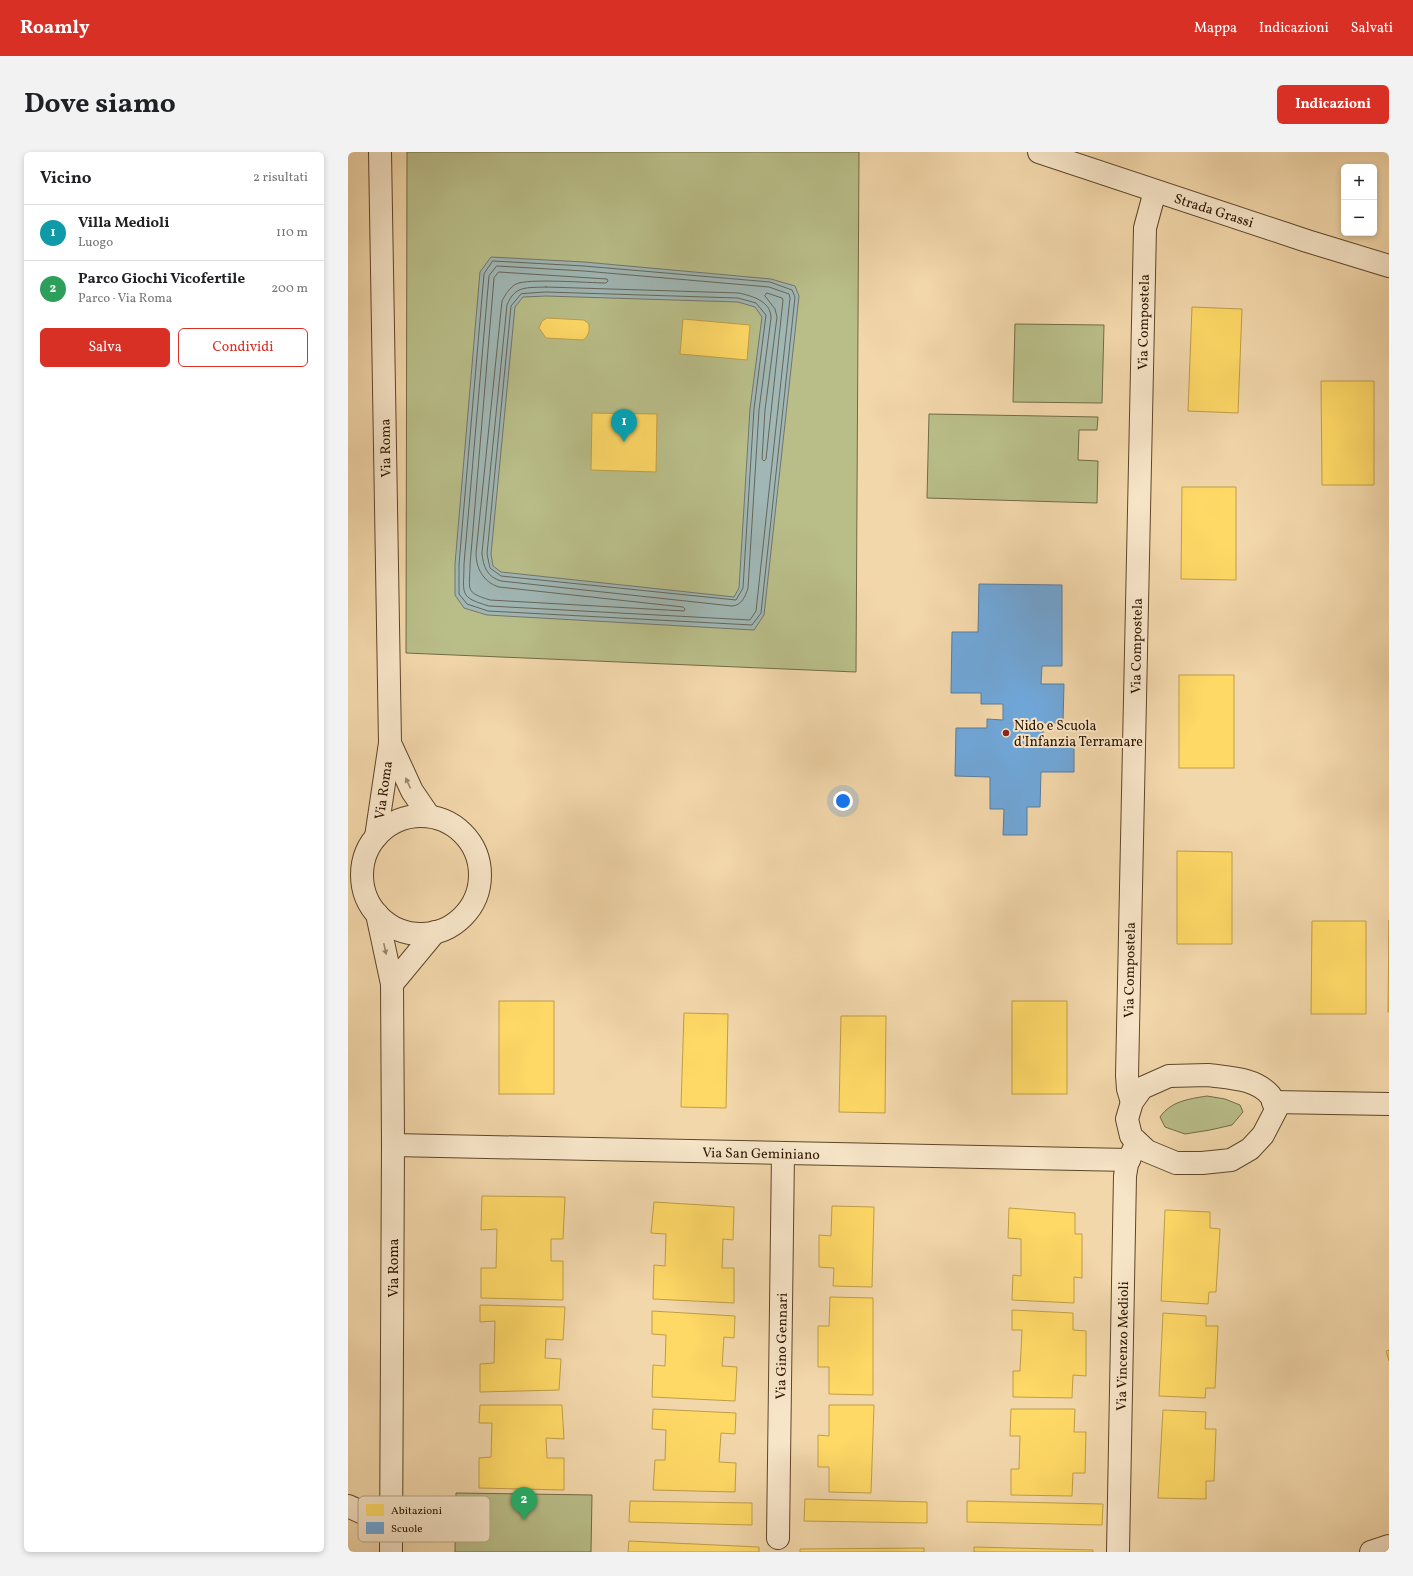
<!DOCTYPE html>
<html lang="it">
<head>
<meta charset="utf-8">
<style>
  body { margin:0; font-family:Vollkorn,serif; background:#f2f2f2; color:#202124 }
  .controls { position:absolute; right:12px; top:12px; display:grid; overflow:hidden; border-radius:6px; box-shadow:0 2px 6px #0003 }
  .controls button { width:36px; height:36px; display:grid; place-items:center; padding:0; border:0; border-bottom:1px solid #e0e0e0; background:#fff; color:#202124; font:20px sans-serif }
  .you { position:absolute; left:495px; top:649px; width:14px; height:14px; margin:-10px; border:3px solid #fff; border-radius:50%; background:#1a73e8; box-shadow:0 0 0 6px #1a73e833 }
  .badge { display:grid; place-items:center; width:26px; height:26px; border-radius:50%; background:#d93025; color:#fff; font-size:13px; font-weight:700 }
  .pin { position:absolute; translate:-50% -33px; filter:drop-shadow(0 1px 2px #0008) }
  .pin::after { content:''; position:absolute; top:21px; width:14px; height:12px; background:inherit; clip-path:polygon(0 0,100% 0,50% 100%) }
  .list { margin:0; padding:0; list-style:none }
  h2 { display:flex; justify-content:space-between; align-items:center; height:52px; margin:0; padding:0 16px; font-size:17px }
  h2 small { font-size:13px; font-weight:400; color:#757577 }
  .list li { display:grid; grid-template-columns:26px 1fr auto; gap:12px; align-items:center; box-sizing:border-box; height:56px; padding:0 16px; border-top:1px solid #e0e0e0 }
  .list b { display:block; font-size:15px; white-space:nowrap }
  .list p { margin:0; font-size:13px; white-space:nowrap; color:#757577 }
  .list em { font-size:13px; font-style:normal; color:#757577 }
  .actions { display:flex; gap:8px; padding:12px 16px }
  .actions a { flex:1; padding:9px 0; border:1px solid #d93025; border-radius:6px; text-align:center; font-size:14px; color:#d93025 }
  .actions .main { background:#d93025; color:#fff }
  .map { position:relative; flex:none; width:1041px; height:1400px; overflow:hidden; border-radius:6px }
  header { display:flex; align-items:center; gap:24px; box-sizing:border-box; height:56px; padding:0 20px; background:#d93025; color:#fff }
  header strong { font-size:19px }
  nav { display:flex; gap:22px; margin-inline-start:auto; font-size:14px }
  .intro { display:flex; align-items:center; justify-content:space-between; box-sizing:border-box; height:96px; padding:0 24px }
  h1 { margin:0; font-size:28px }
  .button { padding:10px 18px; border-radius:6px; background:#d93025; color:#fff; font-size:14px; font-weight:700 }
  main { display:flex; gap:24px; padding:0 24px }
  aside { flex:1; background:#fff; border-radius:6px; box-shadow:0 2px 6px #0003 }
  .map>svg:first-child { display:block }
  .green { fill:#b9be89; stroke:#736a44 }
  .water { fill:#a0b7b5; stroke:#72766d; fill-rule:evenodd }
  .homes { fill:#ffd966; stroke:#c09e47 }
  .schools { fill:#6fa8dc; stroke:#5b7c9a }
  .lines { fill:none; stroke-linecap:round; stroke-linejoin:round }
  .shore { stroke:#66665a; stroke-width:1 }
  .minor-casing { stroke:#5e462a; stroke-width:24 }
  .tertiary-casing { stroke:#5e462a; stroke-width:24 }
  .minor { stroke:#f7e5c8; stroke-width:22 }
  .tertiary { stroke:#f7e5c8; stroke-width:22 }
  .oneway { fill:#9c876e }
  .poi-dot { fill:#8f2418; stroke:#f7e5c8; stroke-width:1.5 }
  .labels { text-anchor:middle; stroke-width:4; stroke-linejoin:round; paint-order:stroke }
  .street-label { font-size:14px; fill:#2d1500; stroke:#f7e5c8 }
  .poi-label { font-size:14px; fill:#2d1500; stroke:#f7e5c8; text-anchor:start }
  .key { fill:#f7e5c8; stroke:#baa78c; stroke-width:1 }
  .key-label { font-size:11px; fill:#2d1500 }
</style>
</head>
<body>
<header>
<strong>Roamly</strong>
<nav><a>Mappa</a><a>Indicazioni</a><a>Salvati</a></nav>
</header>
<div class="intro"><h1>Dove siamo</h1><a class="button">Indicazioni</a></div>
<main>
<aside>
<h2>Vicino<small>2 risultati</small></h2>
<ul class="list">
<li><span class="badge" style="background:#0f9aa8">1</span><div><b>Villa Medioli</b><p>Luogo</p></div><em>110 m</em></li>
<li><span class="badge" style="background:#2e9e5b">2</span><div><b>Parco Giochi Vicofertile</b><p>Parco · Via Roma</p></div><em>200 m</em></li>
</ul>
<div class="actions"><a class="main">Salva</a><a>Condividi</a></div>
</aside>
<div class="map">
<svg width="1041" height="1400" viewBox="0 0 1041 1400">
  <rect width="100%" height="100%" fill="#f2d7aa"/>
  <filter id="stains"><feTurbulence type="fractalNoise" baseFrequency=".005" numOctaves="4"/><feColorMatrix values="0 0 0 0 .2 0 0 0 0 .09 0 0 0 0 .02 0 0 0 .5 -.17"/></filter>
  <radialGradient id="worn" r=".72"><stop offset=".6" stop-color="#630" stop-opacity="0"/><stop offset="1" stop-color="#630" stop-opacity=".3"/></radialGradient>
  <g class="green">
    <polygon points="59,0 511,0 508,520 58,501"/>
    <polygon points="667,172 756,173 754,251 665,250"/>
    <polygon points="581,262 750,265 749,278 731,278 730,308 750,309 749,351 579,346"/>
    <path d="M859 944 877 947 892 953 895 960 884 973 862 978 837 982 817 975 812 965C823 949 841 947 859 944Z"/>
    <polygon points="108,1341 244,1343 243,1400 107,1400"/>
  </g>
  <path class="water" d="M143 105 236 110 423 127 447 134 451 144 416 463 406 478 139 463 116 456 107 443V412L132 120ZM198 144 390 150 407 155 414 165 402 257 391 436 386 445 153 420 145 414 143 402 167 155 175 145Z"/>
  <g class="homes">
    <polygon points="844,155 894,157 890,261 840,259"/>
    <polygon points="199,166 236,168 241,172 241,180 238,186 235,188 198,186 191,176 194,169"/>
    <polygon points="335,167 402,173 399,208 332,202"/>
    <polygon points="973,229 1026,229 1026,333 974,333"/>
    <polygon points="244,261 309,262 308,320 243,318"/>
    <polygon points="834,335 888,335 888,428 833,427"/>
    <rect x="831" y="523" width="55" height="93"/>
    <polygon points="829,699 884,700 884,792 829,792"/>
    <polygon points="1041,768 1041,860 1040,860"/>
    <polygon points="964,769 1018,769 1018,862 963,862"/>
    <rect x="151" y="849" width="55" height="93"/>
    <rect x="664" y="849" width="55" height="93"/>
    <polygon points="336,861 380,862 378,956 333,955"/>
    <polygon points="493,864 538,864 537,961 491,960"/>
    <polygon points="134,1044 217,1045 215,1087 203,1087 203,1109 215,1109 215,1148 133,1146 133,1116 148,1116 149,1077 133,1078"/>
    <polygon points="306,1050 386,1055 385,1088 375,1087 374,1116 386,1116 386,1151 305,1147 306,1113 317,1114 318,1082 303,1081"/>
    <polygon points="484,1054 526,1055 524,1135 485,1134 486,1116 471,1115 471,1083 483,1084"/>
    <polygon points="661,1056 727,1061 727,1082 734,1082 734,1126 726,1125 726,1151 664,1148 665,1123 673,1124 673,1087 660,1086"/>
    <polygon points="817,1058 862,1060 862,1076 872,1077 868,1140 861,1140 860,1152 813,1149"/>
    <polygon points="482,1145 525,1146 525,1243 481,1242 481,1215 470,1215 470,1174 481,1174"/>
    <polygon points="132,1153 217,1155 215,1188 198,1187 197,1206 213,1207 211,1238 132,1240 132,1212 146,1211 147,1169 132,1170"/>
    <polygon points="664,1158 725,1161 725,1178 738,1179 738,1224 725,1223 724,1246 665,1245 665,1219 672,1219 674,1178 664,1178"/>
    <polygon points="304,1159 387,1164 386,1186 376,1185 374,1214 389,1215 387,1249 304,1245 305,1213 317,1214 318,1183 304,1182"/>
    <polygon points="815,1161 858,1164 858,1174 870,1174 867,1236 858,1236 857,1246 811,1244"/>
    <polygon points="1041,1198 1041,1209 1038,1199"/>
    <polygon points="132,1253 214,1253 216,1287 198,1286 199,1306 216,1306 216,1338 131,1336 131,1306 143,1305 144,1271 131,1271"/>
    <polygon points="481,1253 526,1253 523,1341 481,1340 481,1315 470,1315 470,1283 481,1284"/>
    <polygon points="305,1257 388,1261 387,1282 373,1281 371,1310 388,1311 387,1340 305,1338 307,1308 317,1308 318,1278 304,1277"/>
    <polygon points="663,1257 727,1257 726,1280 738,1280 737,1321 725,1321 724,1344 663,1343 663,1317 671,1317 672,1284 662,1284"/>
    <polygon points="815,1258 858,1260 857,1277 868,1277 866,1329 858,1329 858,1347 810,1346"/>
    <polygon points="457,1347 579,1350 579,1371 456,1369"/>
    <polygon points="282,1349 404,1351 404,1373 281,1370"/>
    <polygon points="619,1349 755,1352 754,1373 619,1370"/>
    <polygon points="281,1389 411,1395 411,1400 280,1400"/>
    <polygon points="626,1395 745,1398 745,1400 626,1400"/>
    <polygon points="576,1396 576,1400 452,1400 452,1397"/>
  </g>
  <polygon class="schools" points="631,432 714,433 714,514 694,514 693,532 716,532 715,571 695,571 695,594 726,594 726,620 693,620 692,655 679,655 679,683 655,683 656,657 642,657 642,625 607,624 608,576 639,576 639,567 655,568 655,552 633,552 633,541 603,541 604,480 630,480"/>
  <g class="lines">
    <g class="shore">
      <polygon points="145,109 236,114 422,130 444,138 447,145 413,461 404,473 140,459 119,452 111,442 111,412 136,122"/>
      <path d="M149 114 236 119 421 135 441 142 442 146 408 459 402 468 141 454C110 445 116 442 116 412L141 124Z"/>
      <path d="M151 120 259 127 260 129 258 131C241 131 180 126 168 132 162 135 157 143 154 149L128 401C128 416 135 430 151 435L335 455 337 457 336 459 142 448C116 440 122 438 122 413L146 126Z"/>
      <path d="M198 135 391 141C404 144 423 149 423 166L411 258 400 436C397 445 394 453 384 454L153 429C139 425 135 414 134 401L159 153C167 133 179 136 198 135Z"/>
      <polygon points="198,140 390,146 408,151 418,163 406,257 395,436 388,448 153,424 142,416 139,402 163,154 173,142"/>
      <polygon points="419,141 434,146 435,148 418,307 416,309 414,307 417,258 429,165 427,157 417,144"/>
    </g>
    <g class="minor-casing">
      <g id="minor">
        <polyline points="691,0 959,89 1041,114"/>
        <polyline points="42,591 64,639 81,664"/>
        <circle cx="73" cy="723" r="59"/>
        <polyline points="28,685 42,591 32,0"/>
        <polyline points="29,762 44,832 45,993 43,1400"/>
        <polyline points="44,832 87,780"/>
        <path d="M860 923C882 926 907 926 922 943 925 947 926 953 928 958L915 983 902 997 883 1008 854 1011H828L799 999 783 984 779 967 784 950 794 936 821 924Z"/>
        <polyline points="784,950 780,937 779,924 797,76 807,39"/>
        <polyline points="925,950 1041,952"/>
        <polyline points="45,993 781,1008"/>
        <polyline points="0,1354 43,1374"/>
        <polyline points="430,1386 435,1001"/>
        <polyline points="770,1400 777,1024 779,1012 789,990"/>
      </g>
    </g>
    <g class="tertiary-casing">
      <polyline id="tertiary" points="1023,1400 1041,1394"/>
    </g>
    <use href="#minor" class="minor"/>
    <use href="#tertiary" class="tertiary"/>
  </g>
  <defs><path id="oneway-solid" d="M-6-.8H1V-3.2L6.5 0L1 3.2V.8H-6Z"/></defs>
  <g class="oneway">
    <use href="#oneway-solid" transform="translate(60 631) rotate(-115)"/>
    <use href="#oneway-solid" transform="translate(37 797) rotate(78)"/>
  </g>
  <circle class="poi-dot" cx="658" cy="581" r="4"/>
  <g class="labels">
    <g class="street-label">
      <text transform="translate(866 58) rotate(18)" y="5">Strada Grassi</text>
      <text transform="translate(795 170) rotate(-89)" y="5">Via Compostela</text>
      <text transform="translate(37 296) rotate(-91)" y="5">Via Roma</text>
      <text transform="translate(788 494) rotate(-89)" y="5">Via Compostela</text>
      <text transform="translate(35 638) rotate(-82)" y="5">Via Roma</text>
      <text transform="translate(781 818) rotate(-89)" y="5">Via Compostela</text>
      <text transform="translate(413 1001) rotate(1)" y="5">Via San Geminiano</text>
      <text transform="translate(45 1116) rotate(-90)" y="5">Via Roma</text>
      <text transform="translate(433 1194) rotate(-89)" y="5">Via Gino Gennari</text>
      <text transform="translate(774 1194) rotate(-89)" y="5">Via Vincenzo Medioli</text>
    </g>
    <g class="poi-label">
      <text x="666" y="578">Nido e Scuola<tspan x="666" dy="16">d'Infanzia Terramare</tspan></text>
    </g>
  </g>
  <rect x="10" y="1344" width="132" height="46" rx="6" class="key"/>
  <rect x="18" y="1352" width="18" height="12" fill="#ffd966"/>
  <rect x="18" y="1370" width="18" height="12" fill="#6fa8dc"/>
  <g class="key-label">
    <text x="43" y="1362">Abitazioni</text>
    <text x="43" y="1380">Scuole</text>
  </g>
  <rect width="100%" height="100%" filter="url(#stains)"/>
  <rect width="100%" height="100%" fill="url(#worn)"/>
</svg>
<div class="controls">
<button>+</button>
<button>−</button>
</div>
<div class="you"></div>
<div class="pin badge" style="left:276px;top:290px;background:#0f9aa8">1</div>
<div class="pin badge" style="left:176px;top:1368px;background:#2e9e5b">2</div>
</div>
</main>
</body>
</html>
